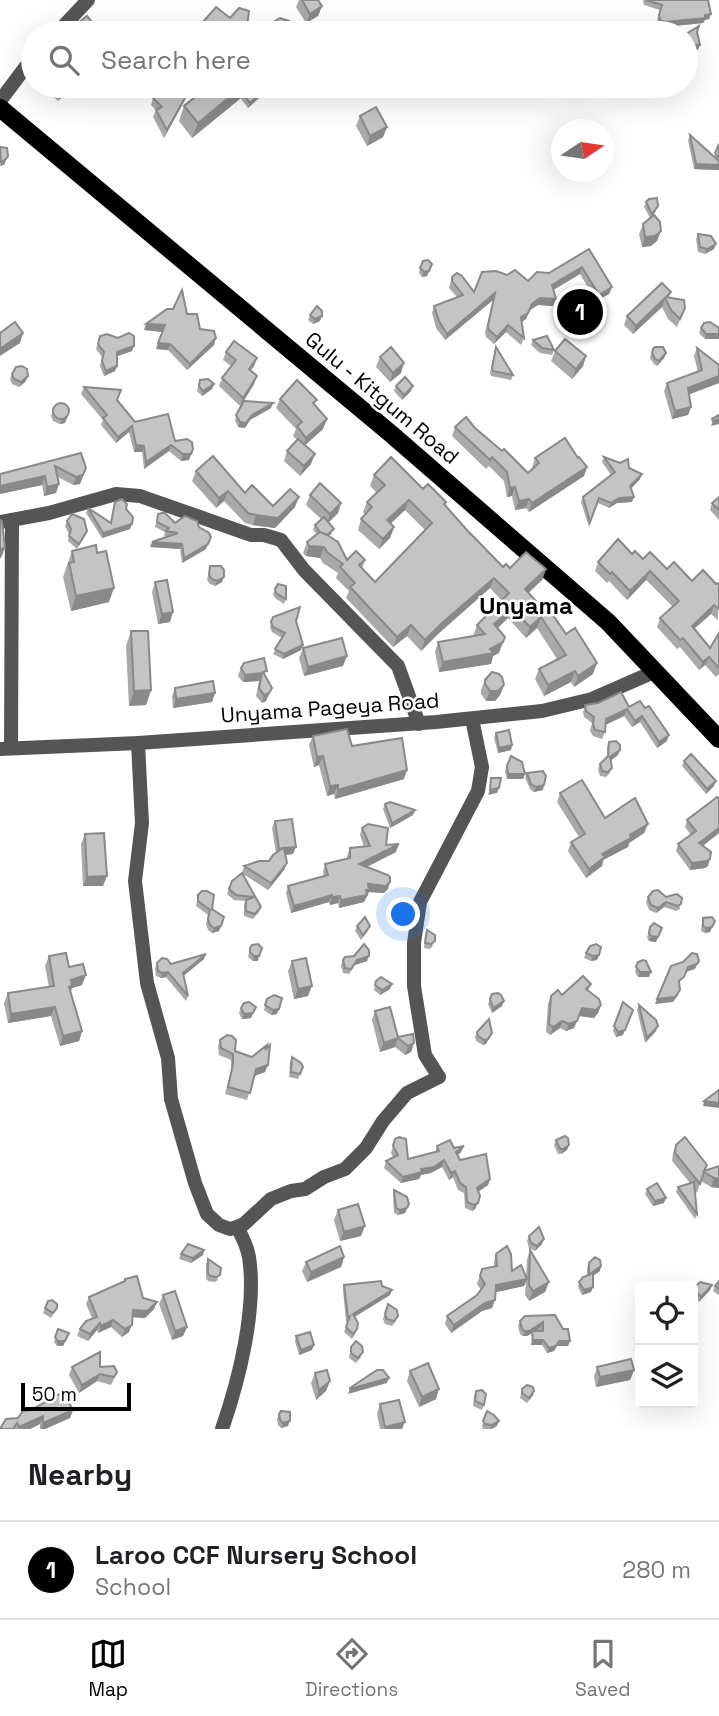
<!DOCTYPE html>
<html lang="en">
<head>
<meta charset="utf-8">
<style>
  body { margin:0; font-family:"Space Grotesk",sans-serif; background:#f6f6f6; color:#202124 }
  .controls { position:absolute; right:21px; bottom:21px; display:grid; overflow:hidden; border-radius:7px; box-shadow:0 7px 28px #0002 }
  .controls button { width:63px; height:63px; display:grid; place-items:center; padding:0; border:0; border-bottom:2px solid #e0e0e0; background:#fff; color:#202124; font:35px sans-serif }
  .compass { position:absolute; left:551px; top:119px; width:63px; height:63px; border-radius:50%; background:#fff; box-shadow:0 7px 28px #0002; rotate:77deg }
  .scale { position:absolute; left:21px; bottom:18px; width:110px; box-sizing:border-box; padding-left:7px; border:4px solid #000; border-top:0; font-size:19px; line-height:24px; white-space:nowrap; color:#000; -webkit-text-stroke:5px #fff; paint-order:stroke }
  .you { position:absolute; left:404px; top:915px; width:24px; height:24px; margin:-18px; border:5px solid #fff; border-radius:50%; background:#1a73e8; box-shadow:0 0 0 10px #1a73e833 }
  .badge { display:grid; place-items:center; width:46px; height:46px; border-radius:50%; background:#000; color:#fff; font-size:23px; font-weight:700 }
  .pin { position:absolute; translate:-50% -50%; border:4px solid #fff; box-shadow:0 2px 7px #0006 }
  .list { margin:0; padding:0; list-style:none }
  h2 { display:flex; justify-content:space-between; align-items:center; height:91px; margin:0; padding:0 28px; font-size:30px }
  h2 small { font-size:23px; font-weight:400; color:#757577 }
  .list li { display:grid; grid-template-columns:46px 1fr auto; gap:21px; align-items:center; box-sizing:border-box; height:98px; padding:0 28px; border-top:2px solid #e0e0e0 }
  .list b { display:block; font-size:26px; white-space:nowrap }
  .list p { margin:0; font-size:23px; white-space:nowrap; color:#757577 }
  .list em { font-size:23px; font-style:normal; color:#757577 }
  .icon { flex:none; width:38px; height:38px; fill:none; stroke:currentColor; stroke-width:2; stroke-linecap:round; stroke-linejoin:round }
  .map { position:relative; flex:none; width:719px; height:1429px; overflow:hidden }
  .search { position:absolute; background:#fff; box-shadow:0 7px 28px #0002; left:21px; right:21px; top:21px; height:77px; display:flex; align-items:center; gap:18px; box-sizing:border-box; padding:0 24px; border-radius:38px; color:#757577; font-size:26px }
  .sheet { height:189px; background:#fff }
  nav { display:flex; justify-content:space-around; align-items:center; box-sizing:border-box; height:98px; border-top:2px solid #e0e0e0; background:#fff; font-size:19px; color:#757577 }
  nav a { display:grid; justify-items:center; gap:4px }
  nav .on { color:#000 }
  .map>svg:first-child { display:block }
  .lines { fill:none; stroke-linecap:round; stroke-linejoin:round }
  .minor { stroke:#555; stroke-width:14 }
  .tertiary { stroke:#555; stroke-width:14 }
  .primary { stroke:#000; stroke-width:18 }
  .wall { fill:#a9a9a9 }
  .shaded-wall { fill:#898989 }
  .building { fill:#c4c4c4; stroke:#898989; stroke-width:2 }
  .labels { text-anchor:middle; stroke-width:5; stroke-linejoin:round; paint-order:stroke }
  .street-label { font-size:21px; fill:#000; stroke:#fff }
  .quarter-label { font-size:24px; font-weight:bold; fill:#000; stroke:#fff }
</style>
</head>
<body>
<div class="map">
<svg width="719" height="1429" viewBox="0 0 719 1429">
  <rect width="100%" height="100%" fill="#fff"/>
  <g class="lines">
    <g class="minor">
      <polyline points="57,33 88,0"/>
      <polyline points="0,101 33,57"/>
      <polyline points="0,522 49,513 116,494 140,496 251,535 264,535 281,540 304,570 398,666 419,724"/>
      <polyline points="138,743 142,823 135,881 147,983 168,1058 171,1099 195,1183 207,1214 219,1225 230,1229 237,1227 244,1224 271,1199 291,1191 305,1189 324,1177 345,1169 366,1148 383,1121 407,1093 439,1077 425,1055 414,986 414,943 420,902 478,791 482,767 472,719"/>
      <polyline points="11,748 12,520"/>
      <path d="M222 1429C239 1380 257 1309 249 1257 247 1246 242 1236 237 1227"/>
    </g>
    <polyline class="tertiary" points="0,749 138,743 436,722 542,711 592,699 656,671"/>
    <polyline class="primary" points="0,108 390,433 608,622 719,739"/>
  </g>
  <g class="wall">
    <polygon points="299,0 318,0 322,6 318,16 306,23 296,7"/>
    <polygon points="643,0 708,0 711,14 709,19 705,20 703,23 664,27 658,25 657,20 660,10 644,5"/>
    <polygon points="42,86 73,86 58,101"/>
    <polygon points="150,86 178,86 183,103 164,138 153,117 156,110 151,105 153,98 157,94"/>
    <polygon points="209,86 245,86 241,98 192,138 179,121 184,106"/>
    <polygon points="262,92 260,97 248,108 241,99 243,94"/>
    <polygon points="360,116 387,127 383,137 367,146 356,126"/>
    <polygon points="690,135 714,157 719,144 719,170 694,169 688,140"/>
    <polygon points="646,202 656,211 652,217 657,241 651,246 642,247 639,234 643,224 650,218 644,207"/>
    <polygon points="698,234 714,249 705,254 698,252 696,239"/>
    <polygon points="589,249 612,287 609,294 596,301 580,274 553,290 556,299 553,306 538,305 530,310 526,319 522,322 524,338 521,345 506,332 494,344 486,337 485,332 493,300 445,340 436,328 432,313 434,306 457,297 449,288 452,277 474,292 528,281 549,273"/>
    <polygon points="420,268 430,269 427,276 422,277 419,273"/>
    <polygon points="671,292 669,297 685,308 677,327 668,319 662,307 633,334 624,325 627,316"/>
    <polygon points="187,314 214,345 187,370 168,350 156,349 163,332 144,330"/>
    <polygon points="310,315 320,321 313,324 308,320"/>
    <polygon points="701,328 719,328 705,339 699,333"/>
    <polygon points="100,336 132,351 117,356 117,366 115,371 104,376 100,366 102,357 96,349"/>
    <polygon points="533,340 554,350 552,355 540,353 531,345"/>
    <polygon points="496,347 513,375 511,380 491,376 490,373"/>
    <polygon points="697,348 719,365 719,383 689,394 691,407 688,415 672,419 664,391 667,383 698,372 694,356"/>
    <polygon points="653,349 666,353 664,358 657,366 654,364 650,358"/>
    <polygon points="555,351 586,356 583,366 572,379 551,361"/>
    <polygon points="226,352 257,358 254,366 250,371 257,376 254,384 244,401 271,408 250,420 245,428 238,427 235,420 240,406 219,386 222,378 231,366 223,360"/>
    <polygon points="380,357 401,373 390,382 376,367"/>
    <polygon points="12,374 26,381 19,387 12,384 10,379"/>
    <polygon points="200,380 214,384 212,389 202,396 197,391"/>
    <polygon points="396,386 411,391 402,400 394,391"/>
    <polygon points="84,387 117,401 135,422 193,449 189,460 181,461 169,451 144,469 142,452 134,452 129,432 116,443 101,425 103,420 81,394"/>
    <polygon points="280,399 315,405 323,429 305,445 311,464 300,476 284,461 287,451 297,440 293,436 296,429 276,408"/>
    <polygon points="56,405 65,423 60,424 53,421 51,416"/>
    <polygon points="455,427 475,428 528,473 533,469 532,468 535,458 578,458 587,467 584,476 529,512 526,508 515,510 512,496 507,497 504,481 489,466 486,469 452,436"/>
    <polygon points="81,453 86,468 80,484 73,485 58,477 56,493 44,496 42,485 0,494"/>
    <polygon points="604,457 629,468 640,479 631,489 632,502 617,503 609,508 598,503 589,527 581,502 583,497 611,475 602,462"/>
    <polygon points="196,471 273,506 295,507 275,528 253,525 245,523 224,501 216,508 192,481"/>
    <polygon points="374,475 423,489 446,502 445,505 466,529 503,567 546,569 542,580 528,593 593,674 574,687 571,682 544,696 535,679 539,669 557,659 537,628 526,638 508,618 498,628 499,653 493,656 491,664 439,672 435,652 438,642 473,636 477,625 502,601 490,588 438,634 421,651 407,636 393,647 346,598 349,591 336,578 338,573 323,563 320,558 306,556 303,553 307,542 317,534 313,530 315,525 321,519 306,505 310,495 341,503 338,513 329,522 332,534 329,536 347,560 365,560 362,568 375,582 425,530 405,510 390,524 394,527 390,538 379,549 358,530 361,519 365,515 363,512 367,502 377,493 370,486"/>
    <polygon points="719,497 719,520 710,510 712,503"/>
    <polygon points="115,502 126,509 132,524 130,529 102,538 86,513 88,508 111,523"/>
    <polygon points="158,514 175,523 206,549 182,563 180,549 150,547 168,536 164,536 165,532 155,527"/>
    <polygon points="67,521 85,536 77,549 68,541 69,534 65,526"/>
    <polygon points="72,551 109,602 71,611 63,577"/>
    <polygon points="632,554 692,581 716,584 719,583 718,620 711,614 694,629 710,648 719,633 719,674 716,677 705,665 699,670 680,647 677,649 657,627 660,618 673,607 646,580 627,600 609,581 607,583 595,571 598,562"/>
    <polygon points="210,566 222,582 215,586 210,584 207,580"/>
    <polygon points="155,582 170,622 158,624 152,592"/>
    <polygon points="278,584 286,599 284,604 275,598 273,594"/>
    <polygon points="273,617 296,621 301,650 283,659 273,654 282,638 272,632 270,627"/>
    <polygon points="131,631 151,690 146,705 129,706 126,646"/>
    <polygon points="303,648 343,666 304,676 299,658"/>
    <polygon points="241,668 265,677 266,701 262,703 256,696 259,681 243,682 238,676"/>
    <polygon points="485,680 504,685 500,695 495,701 486,701 481,694 481,690"/>
    <polygon points="175,688 215,693 212,702 173,708 172,696"/>
    <polygon points="640,701 667,741 657,748 640,722 632,727 624,716 605,725 605,732 602,739 593,736 590,731 592,723 584,717 583,712 585,705 629,707"/>
    <polygon points="496,733 512,745 511,750 498,753 494,738"/>
    <polygon points="313,736 352,746 404,779 335,799 334,794 327,796 319,765 314,767 309,745"/>
    <polygon points="609,742 620,750 618,755 611,760 610,773 606,777 600,776 598,769 600,764 607,757 607,747"/>
    <polygon points="511,756 525,774 523,779 507,779 505,771"/>
    <polygon points="684,761 714,786 706,794 682,766"/>
    <polygon points="527,773 543,790 534,792 530,789 525,778"/>
    <polygon points="560,793 605,818 648,824 644,833 629,843 628,847 603,860 602,866 586,878 568,851 571,842 579,837 557,802"/>
    <polygon points="385,804 415,810 413,815 390,828 383,809"/>
    <polygon points="687,820 719,833 703,846 708,866 705,868 690,870 676,851 678,844 691,835 685,827"/>
    <polygon points="275,821 293,854 285,855 287,863 284,870 268,890 243,874 261,907 259,912 253,919 244,916 244,905 245,901 234,900 227,894 232,881 242,873 244,866 269,861 276,853 272,828"/>
    <polygon points="362,828 396,852 366,867 388,889 384,893 369,892 364,902 339,908 338,903 330,905 329,902 291,913 286,893 288,886 324,876 323,872 325,864 347,859 347,856 350,848 364,847 360,835"/>
    <polygon points="85,834 103,886 83,886 81,844"/>
    <polygon points="677,894 680,909 676,911 664,907 656,913 649,910 646,902 648,897 666,897"/>
    <polygon points="198,895 212,909 219,931 212,933 208,930 206,924 208,915 196,906"/>
    <polygon points="703,918 715,921 710,932 705,933 701,931 702,923"/>
    <polygon points="357,926 370,926 368,931 361,940 355,931"/>
    <polygon points="650,927 662,928 656,942 649,941 647,938"/>
    <polygon points="427,930 433,946 430,949 424,948 425,935"/>
    <polygon points="601,947 597,960 591,961 584,958 586,953"/>
    <polygon points="250,948 258,961 253,961 248,957"/>
    <polygon points="49,956 69,967 82,985 72,988 71,991 82,1031 79,1041 60,1046 51,1016 8,1023 4,1003 8,993 49,987 45,966"/>
    <polygon points="204,959 183,976 188,996 186,1001 166,977 161,978 156,976 155,968 157,963 171,964"/>
    <polygon points="343,960 367,961 355,965 349,974 343,973 341,965"/>
    <polygon points="292,961 308,996 294,999 288,971"/>
    <polygon points="638,962 649,977 638,977 635,972"/>
    <polygon points="376,981 392,984 390,989 380,995 374,990"/>
    <polygon points="591,984 588,991 601,1005 598,1013 594,1018 579,1016 574,1028 566,1031 560,1028 550,1035 546,1032 548,1004 551,996 562,995"/>
    <polygon points="492,994 504,1001 502,1006 492,1013 488,1004"/>
    <polygon points="267,999 277,1014 271,1015 264,1010"/>
    <polygon points="623,1002 623,1035 616,1037 613,1031"/>
    <polygon points="639,1005 656,1031 645,1043 637,1010"/>
    <polygon points="256,1007 251,1018 242,1019 239,1013 241,1008"/>
    <polygon points="375,1011 398,1037 414,1043 411,1052 405,1055 395,1047 380,1052 372,1020"/>
    <polygon points="477,1032 492,1033 486,1044 483,1045 476,1041 475,1037"/>
    <polygon points="220,1040 235,1051 252,1057 265,1050 265,1072 254,1076 247,1100 225,1094 231,1071 231,1060 219,1055 218,1046"/>
    <polygon points="292,1057 303,1067 298,1079 289,1077 290,1062"/>
    <polygon points="395,1139 408,1159 435,1153 437,1146 454,1148 461,1152 458,1155 460,1160 490,1179 488,1185 478,1192 475,1209 472,1211 465,1208 464,1193 458,1190 453,1177 449,1180 442,1167 431,1173 421,1175 419,1179 401,1183 384,1168 386,1161 393,1157 391,1153"/>
    <polygon points="556,1140 569,1145 567,1150 561,1154 558,1154 554,1145"/>
    <polygon points="676,1145 704,1171 719,1166 719,1188 711,1187 701,1181 697,1193 695,1190 697,1214 695,1219 676,1192 678,1187 690,1183 672,1161 673,1153"/>
    <polygon points="647,1189 664,1203 653,1206 645,1194"/>
    <polygon points="394,1190 409,1204 405,1213 398,1215 394,1213 393,1195"/>
    <polygon points="338,1210 361,1236 340,1241 334,1220"/>
    <polygon points="529,1236 542,1244 535,1251 529,1248 527,1241"/>
    <polygon points="204,1250 203,1255 191,1263 179,1259 181,1254"/>
    <polygon points="530,1250 549,1282 545,1292 529,1301 525,1295 526,1282 524,1286 495,1292 492,1308 482,1311 451,1333 445,1324 447,1316 477,1295 481,1290 477,1284 482,1269 494,1267 494,1262 496,1254 512,1271 526,1276 527,1260"/>
    <polygon points="344,1257 341,1267 307,1282 302,1271 306,1262"/>
    <polygon points="208,1259 218,1280 215,1282 208,1281 206,1278 206,1264"/>
    <polygon points="589,1263 600,1271 593,1276 593,1287 591,1292 582,1295 578,1287 579,1282 587,1275 587,1268"/>
    <polygon points="125,1279 143,1298 157,1302 154,1309 145,1318 132,1317 129,1332 122,1337 111,1327 98,1333 97,1330 88,1341 77,1336 80,1329 92,1318 86,1304 89,1297 123,1282"/>
    <polygon points="719,1281 719,1295 713,1291 715,1286"/>
    <polygon points="344,1285 382,1286 392,1290 390,1295 354,1317 357,1329 355,1334 352,1339 344,1332 348,1321 346,1322 343,1290"/>
    <polygon points="712,1285 710,1290 699,1302 693,1294 694,1288"/>
    <polygon points="163,1295 187,1327 183,1336 172,1340 159,1304"/>
    <polygon points="48,1301 57,1308 51,1318 43,1313"/>
    <polygon points="388,1304 396,1321 392,1326 385,1324 383,1319"/>
    <polygon points="555,1315 570,1341 568,1346 557,1346 554,1351 547,1353 542,1345 531,1345 532,1333 527,1336 523,1336 520,1334 518,1326 520,1321"/>
    <polygon points="58,1329 69,1333 63,1346 57,1346 54,1342"/>
    <polygon points="296,1336 312,1350 299,1355 295,1341"/>
    <polygon points="351,1347 361,1357 356,1363 349,1358"/>
    <polygon points="114,1366 114,1379 111,1385 97,1381 79,1393 69,1375 72,1367"/>
    <polygon points="597,1367 634,1370 630,1380 596,1387 594,1377"/>
    <polygon points="410,1371 436,1399 419,1407 407,1381"/>
    <polygon points="315,1373 330,1381 326,1391 316,1400 311,1383"/>
    <polygon points="522,1389 534,1391 533,1396 527,1403 520,1398"/>
    <polygon points="476,1391 484,1405 482,1410 473,1406 474,1396"/>
    <polygon points="380,1404 402,1429 380,1429 377,1414"/>
    <polygon points="73,1410 70,1418 45,1429 40,1429 40,1424 30,1429 0,1429 18,1418"/>
    <polygon points="487,1411 497,1426 492,1429 483,1429 482,1426"/>
    <polygon points="279,1414 288,1426 281,1428 278,1425 277,1419"/>
  </g>
  <g class="shaded-wall">
    <polygon points="322,6 318,16 306,23 310,14"/>
    <polygon points="711,14 709,19 705,20 703,23 664,27 665,22"/>
    <polygon points="687,44 700,45 698,50 686,49 686,46"/>
    <polygon points="67,86 73,86 58,101 62,91"/>
    <polygon points="243,86 245,86 241,98 192,138 198,123"/>
    <polygon points="262,92 260,97 248,108 250,103"/>
    <polygon points="186,96 183,103 164,138 167,130"/>
    <polygon points="387,127 383,137 367,146 370,136"/>
    <polygon points="8,156 4,165 0,166 1,162"/>
    <polygon points="696,164 719,165 719,170 694,169"/>
    <polygon points="661,231 657,241 651,246 642,247 645,237"/>
    <polygon points="716,244 714,249 705,254 707,249"/>
    <polygon points="582,267 580,274 550,292 552,285"/>
    <polygon points="429,271 427,276 422,277 424,272"/>
    <polygon points="612,287 609,294 596,301 599,295"/>
    <polygon points="495,293 493,300 445,340 447,334"/>
    <polygon points="540,298 556,299 553,306 538,305 530,310 526,319 519,323 521,317 532,304"/>
    <polygon points="665,298 662,307 633,334 636,326"/>
    <polygon points="322,316 320,321 313,324 315,319"/>
    <polygon points="146,324 165,325 163,332 144,330"/>
    <polygon points="508,325 506,332 494,344 497,337"/>
    <polygon points="23,333 20,343 0,356 0,349"/>
    <polygon points="706,334 719,334 719,339 705,339"/>
    <polygon points="216,338 214,345 187,370 190,364"/>
    <polygon points="158,343 170,344 168,350 156,349"/>
    <polygon points="134,346 132,351 115,357 117,352"/>
    <polygon points="666,353 664,358 657,366 659,361"/>
    <polygon points="586,356 583,366 572,379 576,369"/>
    <polygon points="257,358 254,366 246,377 249,369"/>
    <polygon points="404,363 401,373 390,382 393,373"/>
    <polygon points="117,366 115,371 104,376 106,371"/>
    <polygon points="28,376 26,381 19,387 21,382"/>
    <polygon points="257,376 254,384 240,406 243,398"/>
    <polygon points="719,376 719,383 685,396 688,388"/>
    <polygon points="214,384 212,389 202,396 203,391"/>
    <polygon points="413,386 411,391 402,400 404,395"/>
    <polygon points="273,403 271,408 250,420 245,428 238,427 240,422"/>
    <polygon points="691,407 688,415 672,419 675,411"/>
    <polygon points="70,411 65,423 60,424 62,419"/>
    <polygon points="327,419 323,429 303,447 306,438"/>
    <polygon points="719,419 719,424 711,426 713,421"/>
    <polygon points="132,426 129,432 116,443 118,437"/>
    <polygon points="136,445 144,446 142,452 134,452"/>
    <polygon points="171,445 169,451 144,469 146,462"/>
    <polygon points="183,454 191,454 189,460 181,461"/>
    <polygon points="315,454 311,464 300,476 304,466"/>
    <polygon points="587,467 584,476 529,512 532,503"/>
    <polygon points="86,468 80,484 73,485 76,477"/>
    <polygon points="642,474 640,479 628,491 630,486"/>
    <polygon points="45,476 42,485 0,494 0,486"/>
    <polygon points="59,484 56,493 44,496 47,487"/>
    <polygon points="515,487 512,496 507,497 510,488"/>
    <polygon points="228,491 224,501 216,508 219,498"/>
    <polygon points="299,497 295,507 275,528 253,525 256,515"/>
    <polygon points="634,497 632,502 617,503 609,508 611,503 619,498"/>
    <polygon points="529,499 526,508 515,510 519,501"/>
    <polygon points="409,500 405,510 383,531 387,520"/>
    <polygon points="341,503 338,513 327,524 330,514"/>
    <polygon points="132,524 130,529 102,538 103,533"/>
    <polygon points="394,527 390,538 379,549 383,539"/>
    <polygon points="211,537 206,549 182,563 184,558"/>
    <polygon points="152,542 182,544 180,549 150,547"/>
    <polygon points="309,546 324,547 320,558 306,556"/>
    <polygon points="5,548 1,558 0,558 0,549"/>
    <polygon points="546,569 542,580 521,600 525,589"/>
    <polygon points="650,571 646,580 627,600 630,591"/>
    <polygon points="224,577 222,582 215,586 217,581"/>
    <polygon points="494,578 490,588 438,634 421,651 425,640 442,623"/>
    <polygon points="114,588 109,602 71,611 76,596"/>
    <polygon points="714,605 711,614 688,634 692,626"/>
    <polygon points="512,608 508,618 490,635 494,624"/>
    <polygon points="173,612 170,622 158,624 162,614"/>
    <polygon points="541,617 537,628 526,638 530,627"/>
    <polygon points="411,625 407,636 393,647 397,637"/>
    <polygon points="505,637 499,653 493,656 491,664 439,672 443,662 490,649"/>
    <polygon points="303,645 301,650 283,659 284,654"/>
    <polygon points="347,656 343,666 304,676 308,667"/>
    <polygon points="709,657 705,665 699,670 703,662"/>
    <polygon points="597,663 593,674 574,687 578,676"/>
    <polygon points="575,671 571,682 544,696 548,685"/>
    <polygon points="262,673 259,681 243,682 245,675"/>
    <polygon points="504,685 500,695 495,701 486,701 490,691"/>
    <polygon points="272,688 266,701 262,703 264,695"/>
    <polygon points="151,690 146,705 129,706 134,691"/>
    <polygon points="215,693 212,702 173,708 176,699"/>
    <polygon points="627,709 624,716 603,726 606,719"/>
    <polygon points="642,716 640,722 632,727 635,721"/>
    <polygon points="669,735 667,741 657,748 659,742"/>
    <polygon points="512,745 511,750 498,753 499,748"/>
    <polygon points="620,750 618,755 609,762 610,757"/>
    <polygon points="323,756 319,765 314,767 317,757"/>
    <polygon points="407,770 404,779 335,799 338,790"/>
    <polygon points="508,774 525,774 523,779 507,779"/>
    <polygon points="716,781 714,786 706,794 707,789"/>
    <polygon points="338,785 334,794 327,796 330,786"/>
    <polygon points="544,785 543,790 534,792 536,787"/>
    <polygon points="499,788 497,793 488,795 490,790"/>
    <polygon points="415,810 413,815 390,828 392,823"/>
    <polygon points="648,824 644,833 629,843 628,847 603,860 602,866 586,878 589,869 602,854"/>
    <polygon points="719,828 719,833 697,850 699,843"/>
    <polygon points="399,844 396,852 357,872 359,864"/>
    <polygon points="296,847 293,854 282,855 284,848"/>
    <polygon points="710,859 708,866 705,868 690,870 692,863"/>
    <polygon points="287,863 284,870 268,890 271,883"/>
    <polygon points="107,876 103,886 83,886 87,877"/>
    <polygon points="390,882 388,889 384,893 369,892 364,902 339,908 341,900 368,884"/>
    <polygon points="332,895 329,902 291,913 294,906"/>
    <polygon points="340,896 338,903 330,905 332,897"/>
    <polygon points="666,902 664,907 656,913 658,908"/>
    <polygon points="221,926 219,931 212,933 214,928"/>
    <polygon points="712,927 710,932 705,933 706,928"/>
    <polygon points="651,936 658,937 656,942 649,941"/>
    <polygon points="206,954 204,959 181,978 183,973"/>
    <polygon points="599,955 597,960 591,961 593,956"/>
    <polygon points="254,956 259,956 258,961 253,961"/>
    <polygon points="369,956 367,961 355,965 349,974 357,960"/>
    <polygon points="699,961 695,969 686,972 688,967"/>
    <polygon points="168,972 166,977 161,978 162,973"/>
    <polygon points="640,972 651,972 649,977 638,977"/>
    <polygon points="86,975 82,985 72,988 69,996 71,980"/>
    <polygon points="392,984 390,989 380,995 382,990"/>
    <polygon points="312,986 308,996 294,999 298,989"/>
    <polygon points="680,990 678,995 673,1002 655,1004 657,999"/>
    <polygon points="504,1001 502,1006 492,1013 493,1008"/>
    <polygon points="601,1005 598,1013 594,1018 579,1016 574,1028 566,1031 569,1024 582,1008"/>
    <polygon points="55,1007 51,1016 8,1023 11,1014"/>
    <polygon points="279,1009 277,1014 271,1015 273,1010"/>
    <polygon points="633,1010 623,1035 616,1037 618,1032"/>
    <polygon points="253,1013 251,1018 242,1019 244,1014"/>
    <polygon points="562,1021 560,1028 550,1035 553,1027"/>
    <polygon points="658,1026 656,1031 645,1043 647,1038"/>
    <polygon points="82,1031 79,1041 60,1046 63,1036"/>
    <polygon points="492,1033 486,1044 483,1045 484,1040"/>
    <polygon points="398,1038 395,1047 380,1052 384,1043"/>
    <polygon points="414,1043 411,1052 405,1055 408,1046"/>
    <polygon points="268,1065 265,1072 254,1076 256,1069"/>
    <polygon points="704,1101 719,1103 719,1108 703,1106"/>
    <polygon points="569,1145 567,1150 561,1154 563,1149"/>
    <polygon points="464,1146 461,1152 454,1159 456,1152"/>
    <polygon points="444,1160 442,1167 431,1173 421,1175 419,1179 401,1183 403,1177 421,1169"/>
    <polygon points="455,1171 453,1177 449,1180 451,1173"/>
    <polygon points="714,1178 719,1179 719,1188 711,1187"/>
    <polygon points="490,1179 488,1185 475,1194 477,1188"/>
    <polygon points="666,1198 664,1203 653,1206 655,1201"/>
    <polygon points="478,1203 475,1209 472,1211 474,1205"/>
    <polygon points="409,1204 405,1213 398,1215 400,1210"/>
    <polygon points="365,1226 361,1236 340,1241 344,1232"/>
    <polygon points="544,1239 542,1244 535,1251 537,1246"/>
    <polygon points="204,1250 203,1255 191,1263 193,1258"/>
    <polygon points="344,1257 341,1267 307,1282 311,1272"/>
    <polygon points="601,1266 600,1271 588,1279 590,1274"/>
    <polygon points="527,1279 524,1286 493,1293 496,1285"/>
    <polygon points="549,1282 545,1292 529,1301 533,1291"/>
    <polygon points="712,1285 710,1290 699,1302 701,1297"/>
    <polygon points="593,1287 591,1292 582,1295 584,1290"/>
    <polygon points="392,1290 390,1295 351,1319 353,1314"/>
    <polygon points="495,1300 492,1308 482,1311 451,1333 454,1325 485,1303"/>
    <polygon points="157,1302 154,1309 145,1318 130,1317 133,1310"/>
    <polygon points="113,1320 111,1327 98,1333 101,1326"/>
    <polygon points="543,1322 541,1327 527,1336 523,1336 525,1331"/>
    <polygon points="100,1323 97,1330 88,1341 90,1334"/>
    <polygon points="132,1325 129,1332 122,1337 125,1329"/>
    <polygon points="187,1327 183,1336 172,1340 175,1331"/>
    <polygon points="69,1333 63,1346 57,1346 58,1341"/>
    <polygon points="533,1340 543,1340 542,1345 531,1345"/>
    <polygon points="559,1341 570,1341 568,1346 557,1346 554,1351 547,1353 549,1348"/>
    <polygon points="314,1345 312,1350 299,1355 301,1350"/>
    <polygon points="634,1370 630,1380 596,1387 600,1377"/>
    <polygon points="100,1374 97,1381 79,1393 82,1385"/>
    <polygon points="389,1378 387,1383 348,1394 350,1389"/>
    <polygon points="330,1381 326,1391 316,1400 319,1390"/>
    <polygon points="439,1389 436,1399 419,1407 422,1397"/>
    <polygon points="73,1410 70,1418 45,1429 41,1429 43,1423"/>
    <polygon points="43,1416 40,1424 30,1429 19,1429 19,1427"/>
    <polygon points="290,1421 288,1426 281,1428 283,1423"/>
    <polygon points="499,1421 497,1426 490,1429 492,1425"/>
    <polygon points="405,1422 402,1429 385,1429 385,1427"/>
  </g>
  <g class="building">
    <polygon points="302,0 318,0 322,6 310,14"/>
    <polygon points="646,0 708,0 711,14 705,15 705,18 665,22 660,20 659,15 662,5"/>
    <polygon points="216,7 230,18 239,8 249,11 246,33 198,33 195,31"/>
    <polygon points="87,16 101,33 70,33 71,32 69,30"/>
    <polygon points="280,18 289,21 286,33 262,33 272,30 275,21"/>
    <polygon points="699,26 697,32 700,45 687,44 686,46 686,34"/>
    <polygon points="56,86 67,86 62,91"/>
    <polygon points="159,86 178,86 186,96 167,130 156,110 162,107 153,98 162,89"/>
    <polygon points="209,86 243,86 198,123 184,106"/>
    <polygon points="252,86 256,86 262,92 250,103 243,94"/>
    <polygon points="376,107 387,127 370,136 360,116"/>
    <polygon points="690,135 719,161 719,165 696,164"/>
    <polygon points="719,144 719,158 715,153"/>
    <polygon points="0,147 7,148 8,156 5,160 1,162"/>
    <polygon points="657,198 658,206 652,214 646,202 649,199"/>
    <polygon points="654,215 660,222 661,231 655,236 645,237 643,224"/>
    <polygon points="698,234 711,236 716,244 707,249 700,247"/>
    <polygon points="589,249 612,287 599,295 582,267 552,285 556,299 540,298 532,304 528,313 521,317 524,338 508,325 497,337 489,330 488,326 495,293 447,334 439,321 434,306 463,295 452,281 452,277 457,273 462,276 474,292 482,272 496,271 507,275 515,270 528,281 537,272 549,273"/>
    <polygon points="428,260 432,264 429,271 424,272 420,268 423,261"/>
    <polygon points="662,283 671,292 666,297 684,300 685,308 680,319 671,310 665,298 636,326 627,316"/>
    <polygon points="182,290 187,314 197,314 200,329 214,331 216,338 190,364 170,344 158,343 165,325 146,324 167,309 173,309"/>
    <polygon points="317,306 322,311 322,316 315,319 310,315"/>
    <polygon points="15,322 23,333 0,349 0,333"/>
    <polygon points="710,322 719,328 719,334 706,334 701,328 704,323"/>
    <polygon points="129,333 134,336 134,346 117,352 117,366 106,371 102,361 104,352 98,344 100,336 107,334 118,338"/>
    <polygon points="547,336 554,350 542,348 533,340"/>
    <polygon points="565,339 586,356 576,369 555,351"/>
    <polygon points="234,341 257,358 249,369 257,376 243,398 222,378 236,360 226,352"/>
    <polygon points="391,347 404,363 393,373 380,357"/>
    <polygon points="496,347 513,375 493,371 492,368"/>
    <polygon points="655,347 663,347 666,353 659,361 655,359 652,353 653,349"/>
    <polygon points="697,348 719,365 719,376 688,388 691,407 675,411 667,383 702,370"/>
    <polygon points="22,366 27,369 28,376 21,382 14,379 12,374 16,367"/>
    <polygon points="405,377 413,386 404,395 396,386"/>
    <polygon points="208,379 214,384 203,391 199,386 200,380"/>
    <polygon points="297,380 317,400 313,403 327,419 306,438 297,426 302,422 280,399"/>
    <polygon points="84,387 121,390 117,400 135,422 168,414 175,441 187,439 192,442 193,449 191,454 183,454 171,445 146,462 144,446 136,445 132,426 118,437 103,418 107,415"/>
    <polygon points="244,401 273,403 252,415 246,423 240,422 236,415"/>
    <circle cx="61" cy="411" r="8"/>
    <polygon points="719,415 719,419 713,421 712,419"/>
    <polygon points="466,417 475,428 502,451 504,449 528,473 539,463 535,458 565,438 578,458 579,457 587,467 532,503 529,499 519,501 515,487 510,488 507,472 492,457 490,460 455,427"/>
    <polygon points="298,439 315,454 304,466 287,451"/>
    <polygon points="81,453 86,468 83,475 76,477 55,466 59,484 47,487 45,476 0,486 0,474"/>
    <polygon points="213,456 245,493 252,485 273,506 290,489 299,497 278,518 256,515 248,513 228,491 219,498 196,471"/>
    <polygon points="391,457 423,489 428,484 446,502 444,504 466,529 503,567 506,564 510,568 526,552 546,569 525,589 542,608 546,605 566,634 575,628 597,663 578,676 575,671 548,685 539,669 566,655 541,617 530,627 512,608 494,624 505,637 503,642 490,649 494,653 443,662 438,642 485,634 477,625 509,593 494,578 442,623 425,640 411,625 397,637 350,587 355,583 340,567 343,564 327,552 324,547 309,546 307,542 321,531 338,542 347,560 356,551 365,560 359,565 375,582 432,523 409,500 387,520 394,527 383,539 361,519 372,507 367,502 385,485 374,475"/>
    <polygon points="604,457 620,463 628,459 629,468 642,474 630,486 634,497 619,498 611,503 599,498 590,522 583,497 615,472"/>
    <polygon points="320,483 341,503 330,514 310,495"/>
    <polygon points="719,497 719,510 712,503"/>
    <polygon points="122,499 127,504 126,509 133,517 132,524 103,533 88,508 111,523 115,502"/>
    <polygon points="162,513 165,513 175,523 185,516 197,521 199,527 209,533 211,537 208,544 184,558 182,544 152,542 178,533 166,531 169,528 157,522 158,514"/>
    <polygon points="72,514 84,519 87,531 79,544 69,536 71,529 67,521"/>
    <polygon points="324,517 334,529 327,535 320,532 315,525"/>
    <polygon points="0,520 2,521 5,548 0,549"/>
    <polygon points="618,539 632,554 635,551 643,559 650,552 667,569 674,562 692,581 703,570 716,584 719,583 719,609 714,605 692,626 710,648 719,633 719,668 709,657 703,662 683,638 680,640 660,618 679,601 650,571 630,591 612,572 610,574 598,562"/>
    <polygon points="96,545 97,553 106,551 114,588 76,596 69,563 74,562 72,551"/>
    <polygon points="210,566 221,566 224,570 224,577 217,581 212,579 209,575"/>
    <polygon points="167,580 173,612 162,614 155,582"/>
    <polygon points="278,584 286,586 286,599 276,593 275,589"/>
    <polygon points="300,607 296,621 303,645 284,654 275,649 285,633 273,627 271,622 273,617"/>
    <polygon points="131,631 148,631 151,690 134,691"/>
    <polygon points="342,638 347,656 308,667 303,648"/>
    <polygon points="264,658 267,671 263,672 272,688 269,693 264,695 259,688 262,673 245,675 241,668 244,663"/>
    <polygon points="492,672 499,674 502,677 504,685 498,691 490,691 485,684 485,680"/>
    <polygon points="213,681 215,693 176,699 175,688"/>
    <polygon points="621,692 629,707 640,701 645,708 649,706 669,735 659,742 642,716 635,721 627,709 606,719 605,732 595,730 593,724 594,717 586,711 585,705 598,703"/>
    <polygon points="347,729 352,746 402,738 407,770 338,790 338,785 330,786 323,756 317,757 313,736"/>
    <polygon points="509,730 512,745 499,748 496,733"/>
    <polygon points="616,741 620,745 620,750 610,757 612,768 608,772 602,771 600,764 608,756 609,742"/>
    <polygon points="691,754 716,781 707,789 684,761"/>
    <polygon points="511,756 522,762 525,774 508,774 507,766"/>
    <polygon points="543,771 546,776 544,785 536,787 531,784 527,773"/>
    <polygon points="491,778 501,778 499,788 490,790"/>
    <polygon points="582,780 605,818 635,798 648,824 630,835 631,838 602,854 605,857 589,869 571,842 585,834 560,793"/>
    <polygon points="717,797 719,799 719,828 699,843 711,852 710,859 707,861 692,863 678,844 696,831 687,820"/>
    <polygon points="390,802 415,810 392,823 385,804"/>
    <polygon points="292,819 296,847 284,848 287,863 271,883 244,866 259,861 269,861 273,855 283,848 279,849 275,821"/>
    <polygon points="368,824 388,828 386,845 399,844 359,864 388,875 390,877 390,882 386,886 368,884 369,890 366,890 367,895 341,900 340,896 332,897 332,895 294,906 288,886 328,875 325,864 350,858 350,848 370,846 362,828"/>
    <polygon points="104,833 107,876 87,877 85,834"/>
    <polygon points="242,873 261,907 255,914 246,911 246,900 254,897 236,895 229,889 232,881"/>
    <polygon points="658,890 666,897 677,894 682,898 681,904 678,906 666,902 658,908 651,905 648,897 653,891"/>
    <polygon points="202,891 207,891 214,895 212,909 224,917 221,926 214,928 210,925 208,919 210,910 198,901 198,895"/>
    <polygon points="365,917 370,926 363,935 357,926"/>
    <polygon points="712,917 715,921 712,927 706,928 703,926 703,918"/>
    <polygon points="654,923 662,928 658,937 651,936 649,933 650,927"/>
    <polygon points="427,930 435,935 435,941 431,944 425,943"/>
    <polygon points="258,944 262,948 259,956 254,956 250,952 250,948 252,945"/>
    <polygon points="364,944 369,950 369,956 357,960 351,969 345,968 343,960 345,957 354,956"/>
    <polygon points="596,944 601,947 599,955 593,956 586,953 590,946"/>
    <polygon points="66,953 69,967 83,964 86,975 71,980 72,986 69,987 82,1031 63,1036 55,1007 11,1014 8,993 54,986 49,956"/>
    <polygon points="692,953 697,954 699,961 697,964 688,967 684,977 679,981 680,990 675,997 657,999 671,966 683,962"/>
    <polygon points="206,954 183,973 188,996 168,972 162,973 158,971 157,963 162,958 167,959 171,964"/>
    <polygon points="306,958 312,986 298,989 292,961"/>
    <polygon points="643,960 646,961 651,972 640,972 636,967 638,962"/>
    <polygon points="583,976 591,984 586,989 599,999 601,1005 596,1010 582,1008 577,1021 569,1024 562,1021 553,1027 549,1024 551,996 558,990 562,995"/>
    <polygon points="381,977 392,984 382,990 375,985 376,981"/>
    <polygon points="498,993 501,995 504,1001 493,1008 490,999 492,994"/>
    <polygon points="274,995 282,998 279,1009 273,1010 265,1005 267,999"/>
    <polygon points="249,1002 256,1007 253,1013 244,1014 241,1008 244,1003"/>
    <polygon points="623,1002 633,1010 625,1030 618,1032 614,1026"/>
    <polygon points="639,1005 656,1020 658,1026 647,1038"/>
    <polygon points="390,1007 398,1037 413,1034 414,1043 408,1046 398,1038 384,1043 375,1011"/>
    <polygon points="489,1019 492,1033 488,1039 484,1040 478,1036 477,1032"/>
    <polygon points="227,1035 232,1036 236,1040 235,1051 252,1057 267,1045 265,1050 270,1045 268,1065 256,1069 250,1093 228,1087 233,1064 233,1054 221,1048 220,1040"/>
    <polygon points="292,1057 301,1063 303,1067 300,1074 291,1072"/>
    <polygon points="719,1090 719,1103 704,1101"/>
    <polygon points="565,1136 568,1138 569,1145 563,1149 560,1149 556,1140"/>
    <polygon points="399,1137 406,1139 408,1159 439,1151 437,1146 450,1140 454,1148 464,1146 456,1152 460,1160 486,1154 490,1179 477,1188 480,1196 478,1203 474,1205 467,1202 466,1187 460,1183 455,1171 451,1173 444,1160 434,1167 421,1169 422,1172 403,1177 386,1161 398,1155 393,1146 395,1139"/>
    <polygon points="685,1137 707,1165 704,1171 719,1166 719,1179 714,1178 704,1172 700,1184 675,1153 676,1145"/>
    <polygon points="694,1182 697,1214 678,1187"/>
    <polygon points="657,1183 666,1198 655,1201 647,1189"/>
    <polygon points="394,1190 407,1197 409,1204 407,1208 400,1210 396,1208"/>
    <polygon points="358,1204 365,1226 344,1232 338,1210"/>
    <polygon points="539,1227 544,1239 537,1246 531,1243 529,1236"/>
    <polygon points="188,1244 204,1250 193,1258 181,1254"/>
    <polygon points="340,1246 344,1257 311,1272 306,1262"/>
    <polygon points="507,1246 511,1254 512,1271 521,1265 527,1279 496,1285 495,1300 485,1303 454,1325 447,1316 477,1295 485,1284 480,1276 482,1269 497,1266 496,1254"/>
    <polygon points="530,1250 549,1282 533,1291 529,1285"/>
    <polygon points="595,1257 600,1260 601,1266 590,1274 593,1273 593,1287 584,1290 579,1282 583,1277 589,1275 589,1263"/>
    <polygon points="208,1259 221,1268 220,1275 217,1277 210,1276 208,1273"/>
    <polygon points="137,1276 143,1298 157,1302 147,1311 133,1310 132,1325 125,1329 113,1320 101,1326 100,1323 90,1334 80,1329 86,1321 97,1317 89,1297 125,1281 125,1279"/>
    <polygon points="381,1281 382,1286 392,1290 353,1314 358,1323 357,1329 353,1334 346,1327 350,1316 348,1317 344,1285"/>
    <polygon points="719,1281 719,1289 715,1286"/>
    <polygon points="700,1282 712,1285 701,1297 694,1288"/>
    <polygon points="175,1291 187,1327 175,1331 163,1295"/>
    <polygon points="52,1300 57,1304 57,1308 53,1313 45,1308 48,1301"/>
    <polygon points="388,1304 397,1310 398,1316 394,1321 387,1319 385,1314"/>
    <polygon points="555,1315 563,1329 568,1329 570,1341 559,1341 556,1346 549,1348 543,1340 533,1340 532,1331 543,1331 543,1322 529,1331 525,1331 522,1329 520,1321 525,1316"/>
    <polygon points="58,1329 69,1333 65,1341 58,1341 55,1337"/>
    <polygon points="310,1332 314,1345 301,1350 296,1336"/>
    <polygon points="356,1341 362,1346 363,1352 358,1358 351,1353 351,1347"/>
    <polygon points="100,1352 100,1367 114,1366 117,1372 114,1377 100,1374 82,1385 72,1367"/>
    <polygon points="631,1359 634,1370 600,1377 597,1367"/>
    <polygon points="428,1363 439,1389 422,1397 410,1371"/>
    <polygon points="327,1370 330,1381 319,1390 315,1373"/>
    <polygon points="377,1370 383,1370 389,1378 350,1389 350,1388"/>
    <polygon points="527,1385 533,1387 534,1391 529,1398 522,1393 522,1389"/>
    <polygon points="482,1390 486,1394 484,1405 475,1401 476,1391"/>
    <polygon points="63,1392 73,1410 43,1423 43,1416 19,1427 17,1423 13,1429 0,1429 6,1419 18,1418 23,1411 31,1410"/>
    <polygon points="399,1400 405,1422 385,1427 380,1404"/>
    <polygon points="281,1411 290,1412 290,1421 283,1423 280,1420 279,1414"/>
    <polygon points="487,1411 494,1415 499,1421 492,1425 485,1424 483,1421"/>
  </g>
  <g class="labels">
    <g class="street-label">
      <text transform="translate(382 398) rotate(40)" y="7">Gulu - Kitgum Road</text>
      <text transform="translate(330 708) rotate(-4)" y="7">Unyama Pageya Road</text>
    </g>
    <g class="quarter-label">
      <text x="526" y="614">Unyama</text>
    </g>
  </g>
</svg>
<div class="controls">
<button><svg class="icon" aria-label="locate" viewBox="0 0 24 24"><circle cx="12" cy="12" r="6"/><path d="M12 2v4M12 18v4M2 12h4M18 12h4"/></svg></button>
<button><svg class="icon" aria-label="layers" viewBox="0 0 24 24"><path d="M12 4l9 5-9 5-9-5zM3 14l9 5 9-5"/></svg></button>
</div>
<svg class="compass" viewBox="-18 -18 36 36"><path d="M0-13l5 13h-10z" fill="#e53935"/><path d="M0 13l5-13h-10z" fill="#757577"/></svg>
<div class="scale">50 m</div>
<div class="you"></div>
<div class="pin badge" style="left:580px;top:312px">1</div>
<div class="search"><svg class="icon" aria-label="search" viewBox="0 0 24 24"><circle cx="10" cy="10" r="6"/><path d="M15 15l6 6"/></svg>Search here</div>
</div>
<section class="sheet">
<h2>Nearby<small></small></h2>
<ul class="list">
<li><span class="badge">1</span><div><b>Laroo CCF Nursery School</b><p>School</p></div><em>280 m</em></li>
</ul>
</section>
<nav>
<a class="on"><svg class="icon" aria-label="map" viewBox="0 0 24 24"><path d="M3 6l6-2 6 2 6-2v14l-6 2-6-2-6 2zM9 4v14M15 6v14"/></svg>Map</a>
<a><svg class="icon" aria-label="directions" viewBox="0 0 24 24"><path d="M12 3l9 9-9 9-9-9zM9 14v-3h6M13 9l2 2-2 2"/></svg>Directions</a>
<a><svg class="icon" aria-label="saved" viewBox="0 0 24 24"><path d="M7 4h10v16l-5-4-5 4z"/></svg>Saved</a>
</nav>
</body>
</html>
